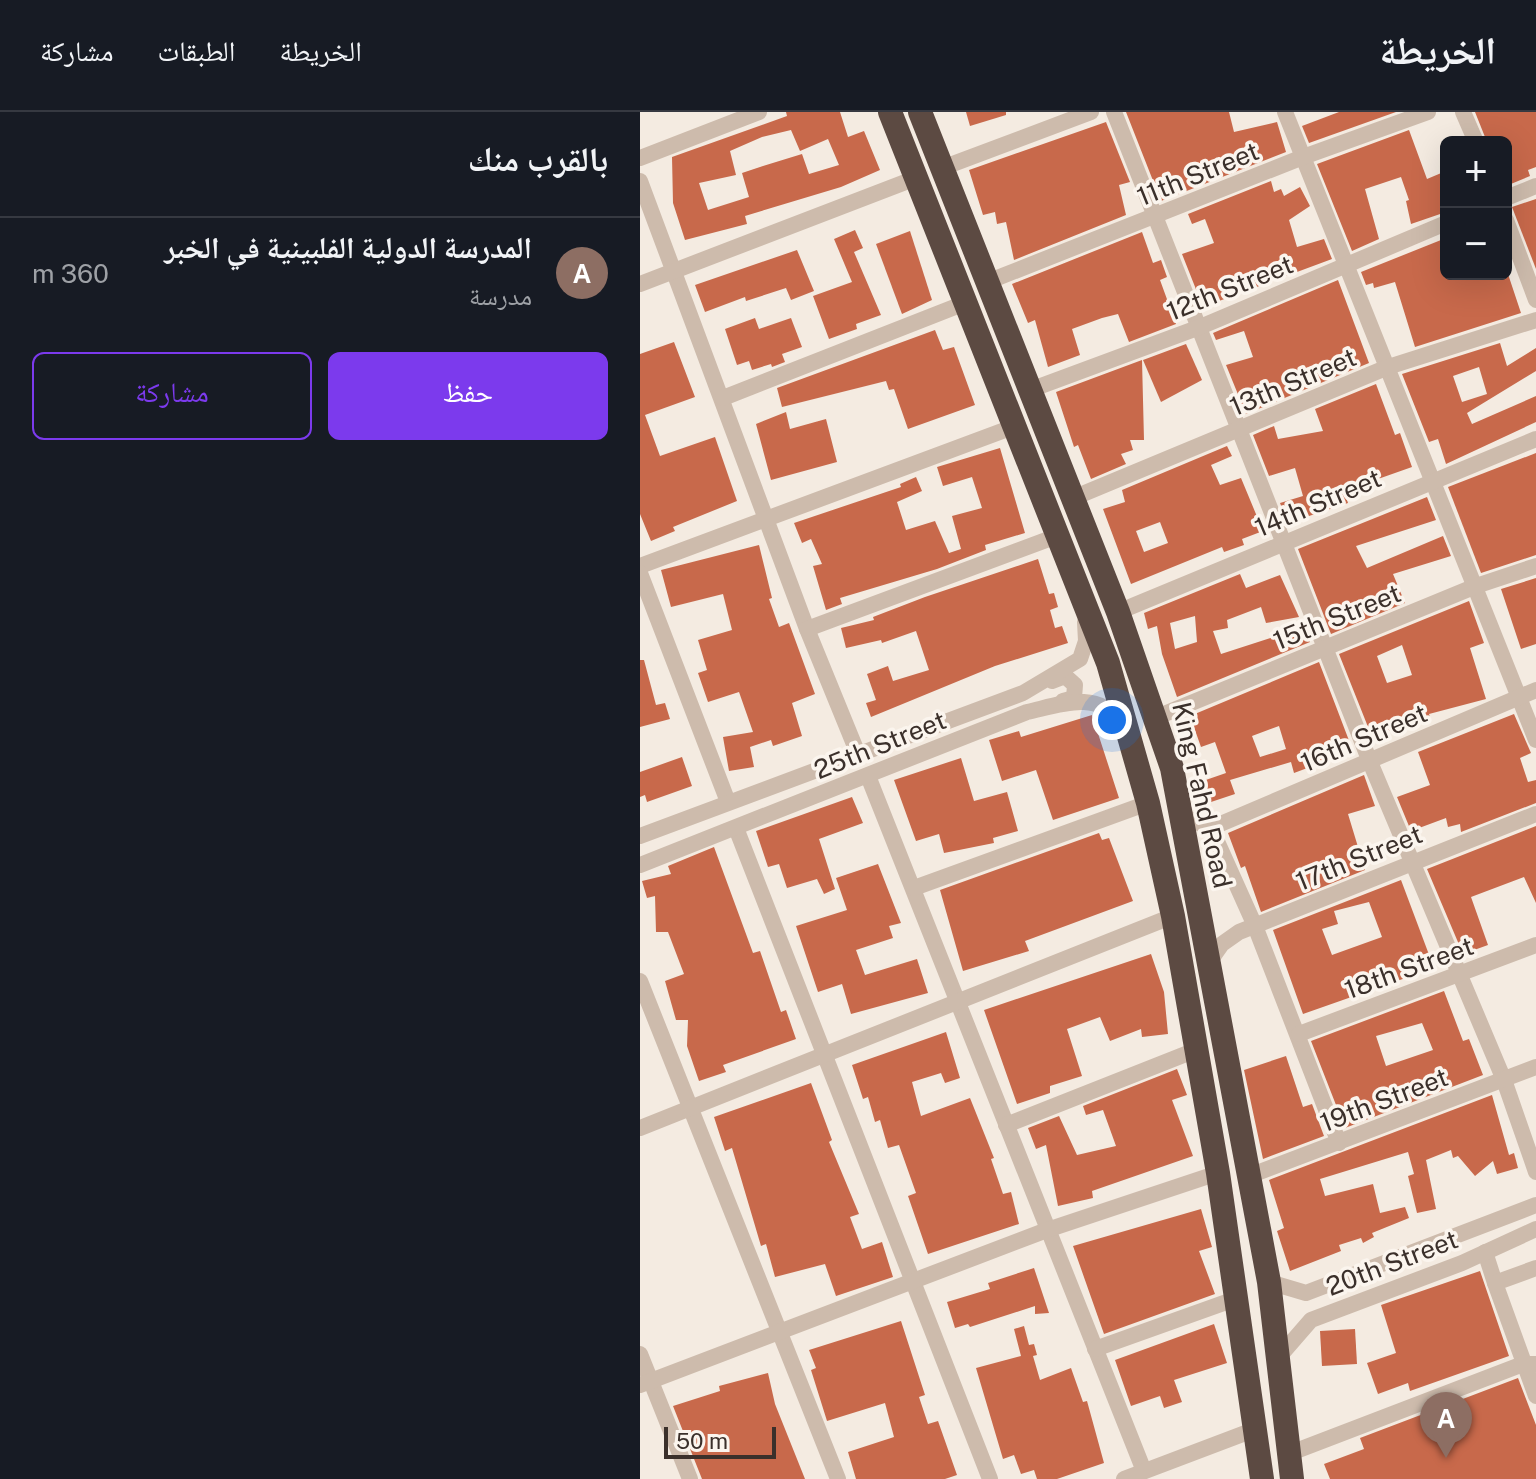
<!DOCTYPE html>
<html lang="ar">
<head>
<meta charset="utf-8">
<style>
  body { margin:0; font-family:"Public Sans","Noto Naskh Arabic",sans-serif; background:#242831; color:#f1f3f6; direction:rtl }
  .controls { position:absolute; right:24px; top:24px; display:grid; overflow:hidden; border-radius:12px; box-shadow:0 8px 32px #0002 }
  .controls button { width:72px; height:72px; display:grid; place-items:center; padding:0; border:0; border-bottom:2px solid #363941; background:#171b24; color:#f1f3f6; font:40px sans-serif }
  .scale { position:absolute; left:24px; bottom:20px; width:112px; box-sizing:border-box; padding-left:8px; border:4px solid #3b302b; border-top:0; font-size:22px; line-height:28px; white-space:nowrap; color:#3b302b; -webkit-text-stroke:6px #fbf5ee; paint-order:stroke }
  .you { position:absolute; left:472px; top:608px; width:28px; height:28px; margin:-20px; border:6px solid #fff; border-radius:50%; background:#1a73e8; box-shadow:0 0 0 12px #1a73e833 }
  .badge { display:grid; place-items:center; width:52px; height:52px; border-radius:50%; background:#7c3aed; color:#fff; font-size:26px; font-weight:700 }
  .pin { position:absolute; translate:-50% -66px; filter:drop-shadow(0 2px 4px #0008) }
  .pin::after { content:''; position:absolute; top:42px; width:28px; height:24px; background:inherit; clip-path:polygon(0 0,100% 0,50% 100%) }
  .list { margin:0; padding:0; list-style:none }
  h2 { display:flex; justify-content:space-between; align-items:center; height:104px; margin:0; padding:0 32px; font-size:34px }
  h2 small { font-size:26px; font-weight:400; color:#9ea1a6 }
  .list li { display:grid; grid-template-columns:52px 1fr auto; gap:24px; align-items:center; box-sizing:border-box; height:112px; padding:0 32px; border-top:2px solid #363941 }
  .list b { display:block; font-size:30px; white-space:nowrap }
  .list p { margin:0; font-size:26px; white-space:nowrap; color:#9ea1a6 }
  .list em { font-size:26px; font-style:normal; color:#9ea1a6 }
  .actions { display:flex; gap:16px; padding:24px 32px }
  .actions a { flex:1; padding:18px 0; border:2px solid #7c3aed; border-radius:12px; text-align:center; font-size:28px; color:#7c3aed }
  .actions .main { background:#7c3aed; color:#fff }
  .map { position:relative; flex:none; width:896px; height:1367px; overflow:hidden; direction:ltr }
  header { display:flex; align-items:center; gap:48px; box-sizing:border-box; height:112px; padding:0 40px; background:#171b24; border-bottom:2px solid #363941 }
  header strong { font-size:38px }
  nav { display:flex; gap:44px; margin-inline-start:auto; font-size:28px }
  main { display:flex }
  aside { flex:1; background:#171b24 }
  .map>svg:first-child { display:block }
  .building { fill:#c8694b; fill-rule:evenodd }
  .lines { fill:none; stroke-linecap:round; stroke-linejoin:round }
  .minor { stroke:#cdbbac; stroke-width:16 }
  .highway { stroke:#5c4a42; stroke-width:24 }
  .labels { text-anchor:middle; stroke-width:7; stroke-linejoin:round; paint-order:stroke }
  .street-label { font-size:26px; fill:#3b302b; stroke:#fbf5ee }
</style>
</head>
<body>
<header>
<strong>الخريطة</strong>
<nav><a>الخريطة</a><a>الطبقات</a><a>مشاركة</a></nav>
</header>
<main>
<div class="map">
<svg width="896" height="1367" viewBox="0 0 896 1367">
  <rect width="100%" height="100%" fill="#f4ebe1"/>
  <g class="building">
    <path d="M146 0H200L208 25 224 19 240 58 201 75 105 104 107 112 45 128 33 91 32 45 147 4ZM151 18 160 39 188 27 199 53 169 62 162 42 123 54 102 61 109 85 68 98 59 71 96 63 90 39 122 25Z"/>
    <polygon points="326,0 366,0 366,3 330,14"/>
    <polygon points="486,0 589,0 594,20 637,10 646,40 521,89"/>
    <polygon points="699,0 756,0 669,31 662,14"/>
    <polygon points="835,0 896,0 896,55 888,58 890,64 866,74 866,30 847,30"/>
    <polygon points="466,10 490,70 479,73 486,103 374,148 366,110 357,112 355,100 343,103 329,58"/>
    <polygon points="769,18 787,67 806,59 806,100 771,112 766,89 769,88 761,65 725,77 739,127 712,139 677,52"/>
    <polygon points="631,69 634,80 641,77 644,84 660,75 670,94 649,108 657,135 684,127 692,147 563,195 542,142 574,131 565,107 552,112 548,102"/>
    <polygon points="896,87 896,157 872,95"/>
    <polygon points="215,118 223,136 214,140 241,203 216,212 217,217 189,227 173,184 212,170 194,127"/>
    <polygon points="270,119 292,188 262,202 236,132"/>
    <polygon points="502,120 513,151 521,148 527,165 520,168 536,212 489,230 478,202 462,206 432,217 440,243 408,255 395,208 388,211 372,172"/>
    <polygon points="806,126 806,162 868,162 881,201 775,235 755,170 734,176 733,171 726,173 721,160"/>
    <polygon points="157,138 174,179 151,188 146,176 106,189 105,185 65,200 55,173"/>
    <polygon points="698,168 729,251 606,302 586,253 613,245 604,219 576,228 573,221"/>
    <polygon points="115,206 119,217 151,206 162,235 142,242 145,250 132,255 131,252 112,258 109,249 97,253 85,217"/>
    <polygon points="295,218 303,238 314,235 335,293 268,317 254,277 249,278 246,269 142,295 137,276"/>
    <polygon points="34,230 55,285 5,303 20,344 75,325 97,389 33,415 35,419 11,429 0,402 0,242"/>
    <path d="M860 231 867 254 896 236V259L827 301 832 312 896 284V310L806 352 798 327 789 330 762 262ZM839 255 847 282 822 290 813 264Z"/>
    <polygon points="546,232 562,268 521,290 503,248"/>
    <polygon points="502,248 504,328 490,328 493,338 481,342 486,352 451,367 438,333 434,335 416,280"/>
    <polygon points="736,272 755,323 760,321 772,355 738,367 740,373 706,385 708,391 648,411 640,391 663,384 655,356 629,364 613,323 634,314 638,327 683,319 675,297"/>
    <polygon points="146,300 150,317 186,307 197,350 131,368 116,312"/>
    <path d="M587 334 592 344 571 353 580 373 601 366 623 419 602 427 604 433 584 440 582 435 491 472 463 397 485 390 482 378ZM520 410 528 431 504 440 496 419Z"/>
    <polygon points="360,336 385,421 345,433 346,438 297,457 200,486 202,492 186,498 173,454 182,452 171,427 162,431 154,411 261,375 260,372 276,365 282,379 257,390 266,418 295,409 309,441 321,437 312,404 342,396 332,365 303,374 297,355"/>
    <polygon points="896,341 896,443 841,461 808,375"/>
    <polygon points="787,385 796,408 716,434 727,456 803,424 811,444 753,462 765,491 691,522 658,437"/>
    <polygon points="119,433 132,486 129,487 139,515 149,511 175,582 152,591 162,624 133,634 131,628 110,635 114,655 89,659 83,625 113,620 99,580 68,590 58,561 67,558 58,528 92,518 83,482 31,495 21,458"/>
    <polygon points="398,447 409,482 414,481 418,495 410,498 415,516 422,514 428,531 355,554 231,605 226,591 236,588 227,562 248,554 253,569 289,558 276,519 242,531 241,528 206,536 201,516 234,508 233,505 285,485"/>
    <path d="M600 462 606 476 640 463 659 505 626 511 621 495 587 508 588 516 573 519 581 542 665 515 670 530 537 585 522 542 517 514 508 517 504 501ZM555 504 557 530 535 537 530 511Z"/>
    <polygon points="896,466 896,532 881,537 861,477"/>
    <path d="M829 489 844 531 830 536 846 587 789 602 790 605 732 625 699 542ZM762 533 772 563 747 571 737 544Z"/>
    <polygon points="0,548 4,548 16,593 25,591 30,607 0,615"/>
    <path d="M679 550 713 639 654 661 651 650 590 668 595 682 568 691 560 670 586 661 575 630 561 635 550 604ZM639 614 646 637 620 645 612 624Z"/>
    <polygon points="874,602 891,641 880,646 888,670 896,668 896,691 821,720 820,712 808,715 806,706 771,719 757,685 790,673 778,640"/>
    <polygon points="452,603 479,686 413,708 396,658 362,669 349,628 379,619 381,625"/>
    <polygon points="42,645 52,674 7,690 5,683 0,685 0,660"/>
    <polygon points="321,646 334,689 367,680 378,719 353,726 354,731 304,741 299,722 276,729 254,668"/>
    <polygon points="724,663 735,694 708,702 725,758 621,800 605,754 601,756 588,721"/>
    <polygon points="212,685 223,711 179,727 195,777 184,782 177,767 147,776 139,752 128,755 116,719"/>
    <polygon points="896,714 896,791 884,765 831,785 848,833 823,842 787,757"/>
    <polygon points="459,721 462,728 469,726 493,789 385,829 389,839 323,859 300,778"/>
    <polygon points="74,735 113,841 120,839 141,900 146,898 156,927 83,953 86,960 59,969 47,934 48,908 36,908 25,869 44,862 28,820 16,820 15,784 7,786 2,769 31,762 28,754"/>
    <polygon points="238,752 261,811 249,814 253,826 216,838 225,863 277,847 288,881 211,902 202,872 178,880 156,814 207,798 196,766"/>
    <path d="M761 768 794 856 663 902 633 818ZM729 790 742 825 692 843 682 817 698 812 694 799Z"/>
    <polygon points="511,842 524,880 528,922 502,925 501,917 470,929 460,905 427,917 442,964 410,974 410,981 377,992 344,898"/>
    <path d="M804 879 823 929 829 927 843 963 705 1016 671 929ZM782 911 793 938 746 954 736 924Z"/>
    <polygon points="306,920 320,966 305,971 301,961 272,970 281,1004 330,986 354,1046 351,1047 363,1082 371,1080 379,1112 288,1142 268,1084 276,1081 259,1033 248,1036 240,1008 235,1010 228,985 223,987 212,953"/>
    <polygon points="646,944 663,995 672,992 684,1024 623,1047 604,958"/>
    <polygon points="537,957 547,983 532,988 553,1044 452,1079 453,1086 418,1094 406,1033 396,1037 388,1016 419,1004 437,1043 476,1034 463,998 446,1003 443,994"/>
    <polygon points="171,971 192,1028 189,1030 219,1102 210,1105 222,1137 242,1130 253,1165 196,1184 185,1152 135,1165 126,1132 121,1134 92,1036 85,1039 74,1005"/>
    <polygon points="852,983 869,1043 874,1041 878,1056 857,1062 853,1049 835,1064 818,1044 813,1046 811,1038 786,1048 796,1097 777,1101 768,1064 774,1062 768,1040 680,1067 685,1084 733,1072 740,1101 765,1095 769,1106 732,1121 734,1125 723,1131 721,1126 699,1133 701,1139 650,1159 637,1119 644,1116 629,1068"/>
    <polygon points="561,1097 572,1135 559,1139 575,1182 464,1222 433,1134"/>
    <polygon points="394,1156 409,1201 395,1202 395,1194 330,1215 328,1212 315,1216 307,1190 350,1177 348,1171"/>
    <polygon points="840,1159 869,1244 770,1279 768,1271 738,1282 727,1251 756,1241 741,1193"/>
    <polygon points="261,1209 285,1283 279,1285 288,1312 298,1309 317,1363 305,1367 216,1367 208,1340 254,1325 245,1291 187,1309 171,1258 176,1256 169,1238"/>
    <polygon points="574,1212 587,1251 534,1268 542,1290 524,1296 520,1284 491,1294 475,1248"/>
    <polygon points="384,1214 389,1233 394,1232 397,1243 393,1244 400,1268 431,1256 443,1290 447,1289 464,1351 417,1367 397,1367 394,1358 381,1362 374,1343 363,1347 336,1256 381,1244 374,1217"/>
    <polygon points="715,1217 717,1252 682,1254 680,1219"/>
    <polygon points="128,1261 135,1292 165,1367 62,1367 33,1294 80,1279 79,1274"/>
    <polygon points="878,1266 896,1313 896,1367 690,1367 684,1352 724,1337 720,1326"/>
  </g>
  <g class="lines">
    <g class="minor">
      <polyline points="474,0 730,650 864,968 896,1060"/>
      <polyline points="645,0 896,628"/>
      <polyline points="823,0 836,30"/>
      <polyline points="0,46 119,0"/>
      <polyline points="302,56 451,0"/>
      <polyline points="0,69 167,517 218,642"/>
      <polyline points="866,86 896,74"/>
      <polyline points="866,108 896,188"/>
      <polyline points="347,170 663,45 788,0"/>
      <polyline points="0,172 276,66"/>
      <polyline points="390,278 560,215 806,111"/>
      <polyline points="83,286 325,191"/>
      <polyline points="433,386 748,255 896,208"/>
      <polyline points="0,454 373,315"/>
      <polyline points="0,461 88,690"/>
      <polyline points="478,500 896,327"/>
      <polyline points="167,517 417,424"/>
      <polyline points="412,569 425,564 435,573 434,586 423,589"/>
      <polyline points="517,605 836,474 896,454"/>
      <polyline points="228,664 504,1359"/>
      <polyline points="542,704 571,716 615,814 699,1031"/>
      <polyline points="96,716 350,1367"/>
      <polyline points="571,716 896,578"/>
      <polyline points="0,724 383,581 440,547 446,529 445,510"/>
      <path d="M0 753 387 600C419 593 458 577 479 610"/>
      <polyline points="274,776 508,691"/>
      <polyline points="570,849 582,832 599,820 896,702"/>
      <polyline points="0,869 198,1367"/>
      <polyline points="659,922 896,833"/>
      <polyline points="366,1013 556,938"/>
      <polyline points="0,1016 533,804"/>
      <polyline points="609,1064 896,955"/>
      <polyline points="845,1140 855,1171"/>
      <polyline points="896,1156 855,1171 896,1284"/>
      <polyline points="629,1170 666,1181 896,1093"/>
      <polyline points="455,1237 595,1187"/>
      <polyline points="0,1242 50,1367"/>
      <polyline points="638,1246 671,1208 822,1151 896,1117"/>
      <polyline points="0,1273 407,1118 578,1061"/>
      <polyline points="648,1342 883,1252 896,1252"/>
      <polyline points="484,1367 616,1317"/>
    </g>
    <g class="highway">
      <polyline points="250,0 468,551 508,691 533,804 578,1061 622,1367"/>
      <polyline points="280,0 478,500 532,656 629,1170 652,1367"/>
    </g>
  </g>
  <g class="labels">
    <g class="street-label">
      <text transform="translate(558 62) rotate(-22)" y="9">11th Street</text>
      <text transform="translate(590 176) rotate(-22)" y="9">12th Street</text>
      <text transform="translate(653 270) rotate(-23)" y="9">13th Street</text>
      <text transform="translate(678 391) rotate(-23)" y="9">14th Street</text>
      <text transform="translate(697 505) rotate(-22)" y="9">15th Street</text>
      <text transform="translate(724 626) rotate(-23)" y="9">16th Street</text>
      <text transform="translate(240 633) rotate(-22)" y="9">25th Street</text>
      <text transform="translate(562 683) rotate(77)" y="9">King Fahd Road</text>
      <text transform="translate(719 746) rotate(-22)" y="9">17th Street</text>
      <text transform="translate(769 856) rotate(-20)" y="9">18th Street</text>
      <text transform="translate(744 988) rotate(-21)" y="9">19th Street</text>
      <text transform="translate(752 1151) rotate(-21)" y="9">20th Street</text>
    </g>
  </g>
</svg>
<div class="controls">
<button>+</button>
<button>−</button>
</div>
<div class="scale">50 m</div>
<div class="you"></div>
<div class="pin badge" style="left:806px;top:1346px;background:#8d6e63">A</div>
</div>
<aside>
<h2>بالقرب منك<small></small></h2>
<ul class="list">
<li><span class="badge" style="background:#8d6e63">A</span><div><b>المدرسة الدولية الفلبينية في الخبر</b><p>مدرسة</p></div><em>360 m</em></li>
</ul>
<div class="actions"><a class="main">حفظ</a><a>مشاركة</a></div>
</aside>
</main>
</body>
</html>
